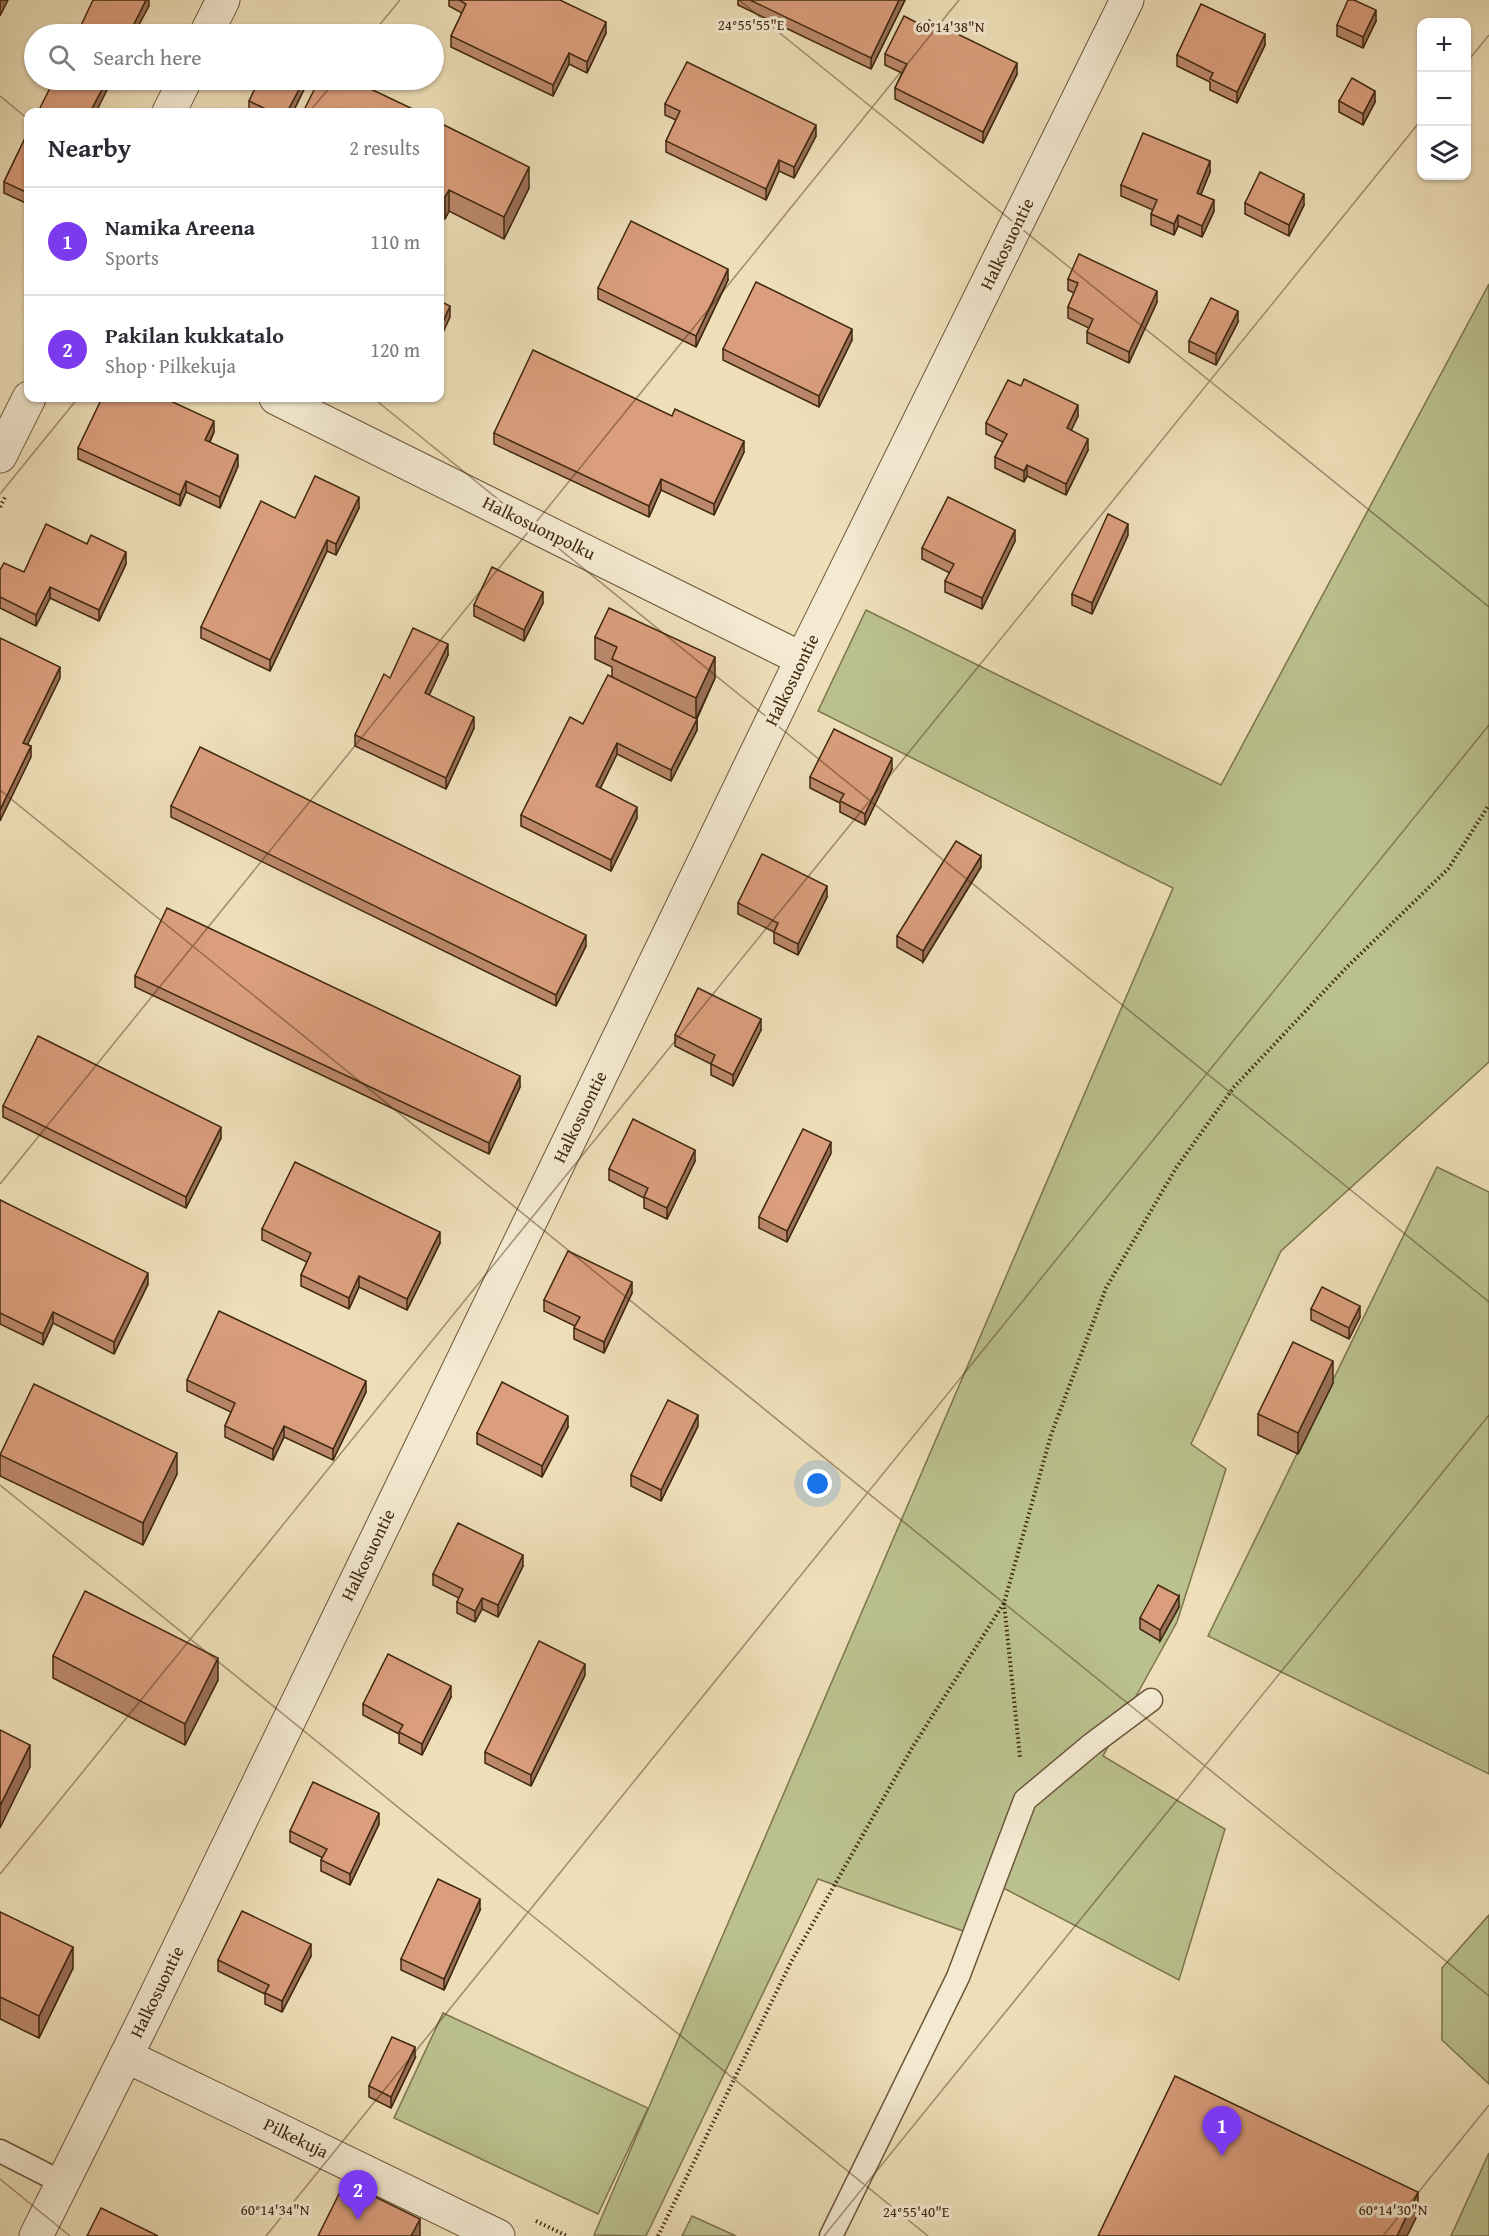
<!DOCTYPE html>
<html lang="en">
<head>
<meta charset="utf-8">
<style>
  body { margin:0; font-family:"Gentium Book Plus",serif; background:#f7f7f7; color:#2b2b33 }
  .controls { position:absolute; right:18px; top:18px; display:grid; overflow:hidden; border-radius:12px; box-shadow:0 2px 4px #0004 }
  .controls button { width:54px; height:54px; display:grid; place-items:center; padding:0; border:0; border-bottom:2px solid #e1e1e2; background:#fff; color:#2b2b33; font:30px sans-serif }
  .you { position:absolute; left:818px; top:1484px; width:21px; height:21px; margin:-15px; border:4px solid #fff; border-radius:50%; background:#1a73e8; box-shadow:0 0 0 9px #1a73e833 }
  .badge { display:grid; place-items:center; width:39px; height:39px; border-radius:50%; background:#7c3aed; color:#fff; font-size:20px; font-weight:700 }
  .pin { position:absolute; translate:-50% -50px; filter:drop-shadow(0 2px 3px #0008) }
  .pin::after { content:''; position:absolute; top:32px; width:21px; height:18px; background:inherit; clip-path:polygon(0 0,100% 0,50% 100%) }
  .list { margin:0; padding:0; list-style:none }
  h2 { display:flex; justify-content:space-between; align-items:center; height:78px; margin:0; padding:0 24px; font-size:26px }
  h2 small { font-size:20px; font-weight:400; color:#7c7c81 }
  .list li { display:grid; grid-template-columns:39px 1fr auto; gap:18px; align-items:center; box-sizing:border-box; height:108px; padding:0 24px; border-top:2px solid #e1e1e2 }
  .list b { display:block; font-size:22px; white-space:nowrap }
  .list p { margin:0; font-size:20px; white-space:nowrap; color:#7c7c81 }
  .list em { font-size:20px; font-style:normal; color:#7c7c81 }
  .icon { flex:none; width:33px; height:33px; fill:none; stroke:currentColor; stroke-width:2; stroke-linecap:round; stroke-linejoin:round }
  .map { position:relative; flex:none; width:1489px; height:2236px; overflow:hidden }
  .search { position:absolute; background:#fff; box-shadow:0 2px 4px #0004; left:24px; top:24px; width:420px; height:66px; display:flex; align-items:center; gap:15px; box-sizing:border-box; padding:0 21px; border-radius:33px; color:#7c7c81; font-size:22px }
  .panel { position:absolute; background:#fff; box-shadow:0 2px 4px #0004; left:24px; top:108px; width:420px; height:294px; border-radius:12px }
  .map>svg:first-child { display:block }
  .green { fill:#bac18e; stroke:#7d744f; stroke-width:1.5 }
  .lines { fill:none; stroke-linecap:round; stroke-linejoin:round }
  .service-casing { stroke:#6c553a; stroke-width:25 }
  .minor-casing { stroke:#6c553a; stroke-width:35 }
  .path { stroke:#402710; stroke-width:4; stroke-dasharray:1.5 3; stroke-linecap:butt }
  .service { stroke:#f4ead2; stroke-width:22 }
  .minor { stroke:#f4ead2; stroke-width:33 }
  .wall { fill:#bb886b; stroke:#402710; stroke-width:1.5 }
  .shaded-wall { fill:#996f57; stroke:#402710; stroke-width:1.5 }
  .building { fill:#da9e7c; stroke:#402710; stroke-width:1.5 }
  .ticks { fill:none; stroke:#402710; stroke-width:1.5; stroke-opacity:0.45 }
  .labels { text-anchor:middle; stroke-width:6; stroke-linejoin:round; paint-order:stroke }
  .street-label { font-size:18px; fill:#402710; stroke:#f4ead2 }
  .ticks-label { font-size:15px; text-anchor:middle; fill:#402710; stroke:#f4ead2; stroke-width:6; stroke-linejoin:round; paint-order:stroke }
</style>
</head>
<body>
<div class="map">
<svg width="1489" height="2236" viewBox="0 0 1489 2236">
  <rect width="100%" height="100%" fill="#eedfb9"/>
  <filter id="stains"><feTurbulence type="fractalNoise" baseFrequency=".00333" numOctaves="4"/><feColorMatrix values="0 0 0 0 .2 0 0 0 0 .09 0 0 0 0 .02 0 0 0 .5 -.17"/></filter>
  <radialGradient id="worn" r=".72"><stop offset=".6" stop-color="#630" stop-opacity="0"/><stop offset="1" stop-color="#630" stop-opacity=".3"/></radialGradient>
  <g class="green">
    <polygon points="1489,284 1489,1062 1281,1251 1191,1444 1226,1469 1177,1622 1103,1756 1225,1829 1179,1980 992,1882 966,1932 818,1879 646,2236 594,2235 1173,888 818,711 866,610 1221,785"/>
    <polygon points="1437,1167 1489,1192 1489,1774 1208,1636"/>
    <polygon points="1489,1915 1489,2084 1442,2040 1442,1968"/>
    <polygon points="443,2013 648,2108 598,2214 394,2118"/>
    <polygon points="1489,2153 1489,2236 1451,2236"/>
    <polygon points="692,2216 736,2236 682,2236"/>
  </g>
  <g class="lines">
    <g class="service-casing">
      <g id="service">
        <polyline points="0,2151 63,2183"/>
        <polyline points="831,2236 958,1977 1025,1800 1092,1744 1151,1700"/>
      </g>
    </g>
    <g class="minor-casing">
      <g id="minor">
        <polyline points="206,34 223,0"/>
        <polyline points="169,112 185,80"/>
        <polyline points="276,398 802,659"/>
        <polyline points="0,456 29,398"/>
        <polyline points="126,2056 498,2236"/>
        <polyline points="36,2236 146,2016 802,659 1127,0"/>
      </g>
    </g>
    <g class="path">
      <polyline points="0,507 5,497"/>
      <polyline points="1004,1603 1020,1757"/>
      <polyline points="536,2221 567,2236"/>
      <polyline points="658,2236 791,1962 912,1748 1004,1603 1051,1435 1106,1288 1176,1168 1234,1087 1347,967 1448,869 1489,805"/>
    </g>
    <use href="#service" class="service"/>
    <use href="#minor" class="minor"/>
  </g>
  <g class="wall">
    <polygon points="449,0 560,0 606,33 587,73 569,64 553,96 451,47 451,36 462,13 449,6"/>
    <polygon points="738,0 905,0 871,69 738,5"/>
    <polygon points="1376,21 1363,48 1337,36 1337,25"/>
    <polygon points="1265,45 1237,103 1210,90 1210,82 1177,66 1177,55"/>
    <polygon points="885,54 1017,74 983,143 895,99 895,88 902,73 885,65"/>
    <polygon points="307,80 307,83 293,112 249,112 249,101"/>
    <polygon points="1339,101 1375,102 1363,125 1339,112"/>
    <polygon points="665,104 816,136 794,178 779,171 766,200 666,152 666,141 676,120 665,115"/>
    <polygon points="440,123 529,188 504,239 449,211 445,219 440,216"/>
    <polygon points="28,132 28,204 4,193 4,182"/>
    <polygon points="1210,172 1201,194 1214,211 1202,237 1178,226 1174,235 1151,225 1151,214 1153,210 1121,196 1121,185"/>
    <polygon points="1245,203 1304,205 1289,236 1245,214"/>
    <polygon points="1068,279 1157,302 1129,363 1087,343 1087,332 1089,328 1068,318 1068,307 1074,293 1068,290"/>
    <polygon points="728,280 696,347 598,299 598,288"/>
    <polygon points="1238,322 1216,365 1189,352 1189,341"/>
    <polygon points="852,340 819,407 723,360 723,349"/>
    <polygon points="1078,416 1071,430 1088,450 1066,495 1027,476 1024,482 995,468 995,457 1003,442 986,434 986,423"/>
    <polygon points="214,432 210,442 238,466 220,508 186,492 180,506 78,459 78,448"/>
    <polygon points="494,433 744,452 714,515 661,490 649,517 494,444"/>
    <polygon points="359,508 336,555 327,551 270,671 201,638 201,627 295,518"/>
    <polygon points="1128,535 1092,614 1072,605 1072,594"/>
    <polygon points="1015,541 982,609 945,592 945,581 950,573 922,559 922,548"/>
    <polygon points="126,564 99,621 50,598 36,626 0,608 0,570 24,572"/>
    <polygon points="543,603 524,641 474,616 474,605"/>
    <polygon points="595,637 715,678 697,719 697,730 671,781 617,754 600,789 637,818 611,871 521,826 521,815 583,724 612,677 612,667 595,659"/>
    <polygon points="448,655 429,695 474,728 446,789 355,746 355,735 390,678"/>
    <polygon points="892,769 865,825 840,812 840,803 810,788 810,777"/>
    <polygon points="171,806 586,946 556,1006 171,817"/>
    <polygon points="981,867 923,962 897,947 897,936"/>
    <polygon points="827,897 798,955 774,943 774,932 738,914 738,903"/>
    <polygon points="135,976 520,1087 489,1154 135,987"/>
    <polygon points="761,1030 733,1086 711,1075 711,1064 675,1046 675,1035"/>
    <polygon points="3,1106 221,1138 186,1208 3,1117"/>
    <polygon points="831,1153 787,1242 759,1228 759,1217"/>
    <polygon points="695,1161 667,1219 644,1208 644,1198 609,1180 609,1169"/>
    <polygon points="0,1200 148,1284 114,1354 53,1323 43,1345 0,1324"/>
    <polygon points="262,1229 440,1243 407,1310 359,1287 349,1309 301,1286 301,1275 307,1262 262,1240"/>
    <polygon points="632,1293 604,1353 574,1339 574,1328 575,1326 544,1311 544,1300"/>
    <polygon points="1311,1309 1360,1317 1349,1339 1311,1320"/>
    <polygon points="187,1380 366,1392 333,1460 284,1437 273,1460 225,1437 225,1426 231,1412 187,1391"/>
    <polygon points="1333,1383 1298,1454 1258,1435 1258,1414"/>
    <polygon points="698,1426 661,1501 631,1486 631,1475"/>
    <polygon points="568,1427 542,1477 477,1444 477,1433"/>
    <polygon points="0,1454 177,1474 143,1545 0,1476"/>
    <polygon points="523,1566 498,1617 482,1609 475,1622 457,1613 457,1602 459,1598 433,1585 433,1574"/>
    <polygon points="1179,1607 1160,1641 1140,1629 1140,1618"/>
    <polygon points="53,1656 218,1680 185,1745 53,1678"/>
    <polygon points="585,1675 531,1786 485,1763 485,1752"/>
    <polygon points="451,1697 422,1755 399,1743 399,1734 363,1715 363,1704"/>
    <polygon points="379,1824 350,1885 321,1871 321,1860 323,1858 290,1842 290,1831"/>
    <polygon points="480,1910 444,1990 401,1970 401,1959"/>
    <polygon points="0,1912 73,1968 39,2038 0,2019"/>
    <polygon points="311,1956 282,2012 265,2004 265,1994 218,1971 218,1960"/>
    <polygon points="415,2058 391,2108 369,2097 369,2086"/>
  </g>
  <g class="shaded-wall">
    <polygon points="0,0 8,0 0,16"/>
    <polygon points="146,0 149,0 149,6 134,34 129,34"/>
    <polygon points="899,0 905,0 871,69 871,58"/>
    <polygon points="1376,10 1376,21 1363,48 1363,37"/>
    <polygon points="606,22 606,33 587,73 587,62"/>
    <polygon points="1265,34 1265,45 1237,103 1237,92"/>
    <polygon points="569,53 569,64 553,96 553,85"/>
    <polygon points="1017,63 1017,74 983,143 983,132"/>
    <polygon points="107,80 112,80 96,112 90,112"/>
    <polygon points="304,80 307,80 307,83 293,112 287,112"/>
    <polygon points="1375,91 1375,102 1363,125 1363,114"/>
    <polygon points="816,125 816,136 794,178 794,167"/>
    <polygon points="779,160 779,171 766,200 766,189"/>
    <polygon points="1210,161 1210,172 1197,204 1197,193"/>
    <polygon points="529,167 529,188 504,239 504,217"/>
    <polygon points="449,190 449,211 445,219 445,197"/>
    <polygon points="1304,194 1304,205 1289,236 1289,225"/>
    <polygon points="1214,200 1214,211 1202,237 1202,226"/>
    <polygon points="1178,215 1178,226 1174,235 1174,224"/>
    <polygon points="728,269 728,280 696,347 696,336"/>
    <polygon points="1157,291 1157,302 1129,363 1129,352"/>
    <polygon points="450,306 450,317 440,339 440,328"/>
    <polygon points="1238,311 1238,322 1216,365 1216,354"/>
    <polygon points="852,329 852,340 819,407 819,396"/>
    <polygon points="1078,405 1078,416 1067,439 1067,428"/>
    <polygon points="214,421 214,432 205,451 205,440"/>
    <polygon points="1088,439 1088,450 1066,495 1066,484"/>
    <polygon points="744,441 744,452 714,515 714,504"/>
    <polygon points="238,455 238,466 220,508 220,497"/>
    <polygon points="1027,465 1027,476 1024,482 1024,471"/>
    <polygon points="661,479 661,490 649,517 649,506"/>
    <polygon points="186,481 186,492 180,506 180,495"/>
    <polygon points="359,497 359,508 336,555 336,544"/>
    <polygon points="1128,524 1128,535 1092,614 1092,603"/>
    <polygon points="1015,530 1015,541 982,609 982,598"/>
    <polygon points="327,540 327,551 270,671 270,660"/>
    <polygon points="126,552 126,564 99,621 99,610"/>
    <polygon points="50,587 50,598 36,626 36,615"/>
    <polygon points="543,592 543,603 524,641 524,630"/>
    <polygon points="448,644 448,655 425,704 425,693"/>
    <polygon points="715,657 715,678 696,719 696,698"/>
    <polygon points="60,667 60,678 23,754 23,743"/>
    <polygon points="474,717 474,728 446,789 446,778"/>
    <polygon points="697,719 697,730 671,781 671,770"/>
    <polygon points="617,743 617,754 596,797 596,786"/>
    <polygon points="31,746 31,757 0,821 0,810"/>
    <polygon points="892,758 892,769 865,825 865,814"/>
    <polygon points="637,807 637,818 611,871 611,860"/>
    <polygon points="981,856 981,867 923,962 923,951"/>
    <polygon points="827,886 827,897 798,955 798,944"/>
    <polygon points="586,935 586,946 556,1006 556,995"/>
    <polygon points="761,1019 761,1030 733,1086 733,1075"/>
    <polygon points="520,1076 520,1087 489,1154 489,1143"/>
    <polygon points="221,1127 221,1138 186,1208 186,1197"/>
    <polygon points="831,1142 831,1153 787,1242 787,1231"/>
    <polygon points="695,1150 695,1161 667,1219 667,1208"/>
    <polygon points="440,1232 440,1243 407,1310 407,1299"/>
    <polygon points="148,1273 148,1284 114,1354 114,1342"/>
    <polygon points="359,1276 359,1287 349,1309 349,1298"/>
    <polygon points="632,1282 632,1293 604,1353 604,1342"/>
    <polygon points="1360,1306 1360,1317 1349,1339 1349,1328"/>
    <polygon points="53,1312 53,1323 43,1345 43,1334"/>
    <polygon points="1333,1361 1333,1383 1298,1454 1298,1433"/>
    <polygon points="366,1381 366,1392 333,1460 333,1449"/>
    <polygon points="698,1415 698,1426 661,1501 661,1490"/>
    <polygon points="568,1416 568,1427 542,1477 542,1466"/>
    <polygon points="284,1426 284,1437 273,1460 273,1449"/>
    <polygon points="177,1453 177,1474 143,1545 143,1523"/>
    <polygon points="523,1555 523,1566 498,1617 498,1605"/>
    <polygon points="1179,1596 1179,1607 1160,1641 1160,1630"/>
    <polygon points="482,1598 482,1609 475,1622 475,1611"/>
    <polygon points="218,1658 218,1680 185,1745 185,1724"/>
    <polygon points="585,1664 585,1675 531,1786 531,1775"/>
    <polygon points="451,1686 451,1697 422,1755 422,1744"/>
    <polygon points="30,1745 30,1767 0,1828 0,1806"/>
    <polygon points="379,1813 379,1824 350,1885 350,1874"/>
    <polygon points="480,1899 480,1910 444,1990 444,1979"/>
    <polygon points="311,1944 311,1956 282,2012 282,2001"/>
    <polygon points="73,1947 73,1968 39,2038 39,2016"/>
    <polygon points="415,2047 415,2058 391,2108 391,2097"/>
    <polygon points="1418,2192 1418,2214 1407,2236 1397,2236"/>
    <polygon points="420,2219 420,2236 411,2236"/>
  </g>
  <g class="building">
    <polygon points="93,0 146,0 129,34 77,34"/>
    <polygon points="459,0 560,0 606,22 587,62 569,53 553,85 451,36 466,4"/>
    <polygon points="750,0 899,0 871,58"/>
    <polygon points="1348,0 1354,0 1376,10 1363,37 1337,25"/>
    <polygon points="1201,4 1265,34 1237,92 1210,79 1213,73 1177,55"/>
    <polygon points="904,16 925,27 929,20 1017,63 983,132 895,88 907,64 885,54"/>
    <polygon points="687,62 816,125 794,167 779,160 766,189 666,141 680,111 665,104"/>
    <polygon points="1352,78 1375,91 1363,114 1339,101"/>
    <polygon points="54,80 107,80 90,112 38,112"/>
    <polygon points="259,80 304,80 287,112 272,112 249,101"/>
    <polygon points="319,80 352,80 419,112 303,112"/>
    <polygon points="440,123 529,167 504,217 449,190 445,197 440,195"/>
    <polygon points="28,132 28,193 4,182"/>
    <polygon points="1143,133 1210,161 1197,193 1214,200 1202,226 1178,215 1174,224 1151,214 1157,200 1121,185"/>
    <polygon points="1260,172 1304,194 1289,225 1245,203"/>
    <polygon points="631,221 728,269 696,336 598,288"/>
    <polygon points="1079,254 1157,291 1129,352 1087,332 1093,319 1068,307 1078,283 1068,279"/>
    <polygon points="756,282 852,329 819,396 723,349"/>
    <polygon points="1211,298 1238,311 1216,354 1189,341"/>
    <polygon points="440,301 450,306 440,328"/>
    <polygon points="533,350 672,416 675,409 744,441 714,504 661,479 649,506 494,433"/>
    <polygon points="1024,379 1078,405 1067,428 1088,439 1066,484 1027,465 1024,471 995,457 1007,434 986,423 1008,380 1021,386"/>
    <polygon points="102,398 164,398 214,421 205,440 238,455 220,497 186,481 180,495 78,448"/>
    <polygon points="315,476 359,497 336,544 327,540 270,660 201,627 261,501 295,518"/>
    <polygon points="948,497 1015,530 982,598 945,581 954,564 922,548"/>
    <polygon points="1108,514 1128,524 1092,603 1072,594"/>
    <polygon points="46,524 87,544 91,535 126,552 99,610 50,587 36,615 0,597 0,570 4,563 24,572"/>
    <polygon points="492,567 543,592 524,630 474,605"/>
    <polygon points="609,608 715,657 696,698 612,659 617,647 595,637"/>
    <polygon points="413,628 448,644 425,693 474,717 446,778 355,735 384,674 390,678"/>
    <polygon points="0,638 60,667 23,743 31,746 0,810"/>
    <polygon points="608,675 697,719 671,770 617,743 596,786 637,807 611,860 521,815 570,717 583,724"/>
    <polygon points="834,729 892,758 865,814 840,801 844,794 810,777"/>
    <polygon points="200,747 586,935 556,995 171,806"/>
    <polygon points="956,841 981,856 923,951 897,936"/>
    <polygon points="762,854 827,886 798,944 774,932 778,923 738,903"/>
    <polygon points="167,908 520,1076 489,1143 135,976"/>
    <polygon points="698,988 761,1019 733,1075 711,1064 715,1055 675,1035"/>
    <polygon points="38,1036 221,1127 186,1197 3,1106"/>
    <polygon points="633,1119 695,1150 667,1208 644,1197 648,1188 609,1169"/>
    <polygon points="803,1129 831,1142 787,1231 759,1217"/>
    <polygon points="295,1162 440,1232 407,1299 359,1276 349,1298 301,1275 311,1253 262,1229"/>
    <polygon points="0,1200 148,1273 114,1342 53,1312 43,1334 0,1313"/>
    <polygon points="568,1251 632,1282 604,1342 574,1328 580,1317 544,1300"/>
    <polygon points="1322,1287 1360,1306 1349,1328 1311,1309"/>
    <polygon points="219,1311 366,1381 333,1449 284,1426 273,1449 225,1426 235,1403 187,1380"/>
    <polygon points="1293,1342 1333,1361 1298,1433 1258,1414"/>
    <polygon points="502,1382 568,1416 542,1466 477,1433"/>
    <polygon points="34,1384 177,1453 143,1523 0,1455"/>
    <polygon points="668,1400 698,1415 661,1490 631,1475"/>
    <polygon points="458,1523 523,1555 498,1605 482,1598 475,1611 457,1602 463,1589 433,1574"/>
    <polygon points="1158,1585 1179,1596 1160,1630 1140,1618"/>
    <polygon points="85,1591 218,1658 185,1724 53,1656"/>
    <polygon points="539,1641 585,1664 531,1775 485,1752"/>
    <polygon points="388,1654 451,1686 422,1744 399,1732 403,1725 363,1704"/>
    <polygon points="0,1730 30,1745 0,1806"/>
    <polygon points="313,1782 379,1813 350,1874 321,1860 327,1849 290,1831"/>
    <polygon points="438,1879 480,1899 444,1979 401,1959"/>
    <polygon points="242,1911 311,1944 282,2001 265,1993 269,1985 218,1960"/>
    <polygon points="0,1912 73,1947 39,2016 0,1997"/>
    <polygon points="392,2037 415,2047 391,2097 369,2086"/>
    <polygon points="1175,2076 1418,2192 1397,2236 1098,2236"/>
    <polygon points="345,2182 420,2219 411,2236 318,2236"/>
    <polygon points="101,2208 158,2236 87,2236"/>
  </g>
  <path class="ticks" d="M739 0 1489 607M372 34 400 0M1466 63 1489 35M0 96 28 119M309 112 336 80M373 398 1489 1302M0 494 78 398M0 790 1489 1996M0 1184 959 0M0 1485 928 2236M0 1874 1422 119M0 2179 70 2236M266 2236 1489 725M824 2236 1489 1415M1383 2236 1489 2105"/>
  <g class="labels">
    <g class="street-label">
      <text transform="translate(1007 244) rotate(-64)" y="6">Halkosuontie</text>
      <text transform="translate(539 528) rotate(26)" y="6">Halkosuonpolku</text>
      <text transform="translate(792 680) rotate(-64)" y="6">Halkosuontie</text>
      <text transform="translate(580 1117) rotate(-64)" y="6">Halkosuontie</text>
      <text transform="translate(368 1555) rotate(-64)" y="6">Halkosuontie</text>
      <text transform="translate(157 1992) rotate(-64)" y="6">Halkosuontie</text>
      <text transform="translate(296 2138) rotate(26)" y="6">Pilkekuja</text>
    </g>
  </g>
  <g class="ticks-label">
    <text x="751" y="30">24°55'55"E</text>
    <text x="950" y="32">60°14'38"N</text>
    <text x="275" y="2215">60°14'34"N</text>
    <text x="1393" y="2215">60°14'30"N</text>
    <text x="916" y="2217">24°55'40"E</text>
  </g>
  <rect width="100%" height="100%" filter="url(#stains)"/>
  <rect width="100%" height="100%" fill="url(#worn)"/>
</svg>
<div class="controls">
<button>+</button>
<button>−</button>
<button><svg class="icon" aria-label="layers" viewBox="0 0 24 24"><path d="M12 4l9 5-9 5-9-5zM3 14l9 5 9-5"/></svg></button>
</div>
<div class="you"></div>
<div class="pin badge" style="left:1222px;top:2156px">1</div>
<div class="pin badge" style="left:358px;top:2220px">2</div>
<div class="search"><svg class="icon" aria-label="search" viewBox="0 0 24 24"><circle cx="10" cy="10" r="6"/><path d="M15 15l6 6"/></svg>Search here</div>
<section class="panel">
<h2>Nearby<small>2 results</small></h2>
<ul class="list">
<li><span class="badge">1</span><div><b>Namika Areena</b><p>Sports</p></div><em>110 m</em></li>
<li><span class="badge">2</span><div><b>Pakilan kukkatalo</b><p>Shop · Pilkekuja</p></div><em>120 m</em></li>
</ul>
</section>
</div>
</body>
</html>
